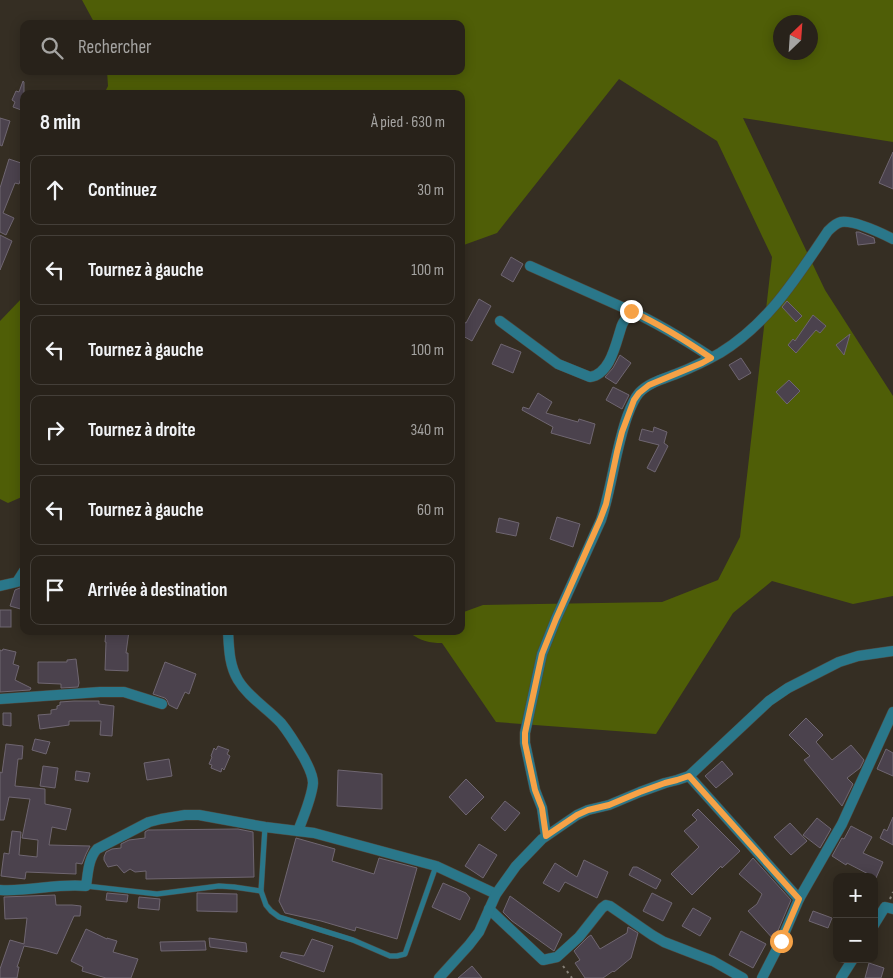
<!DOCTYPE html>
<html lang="fr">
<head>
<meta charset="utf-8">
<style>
  body { margin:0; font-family:"Sofia Sans Condensed",sans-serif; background:#342f27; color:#f1f3f6 }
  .controls { position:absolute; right:15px; bottom:15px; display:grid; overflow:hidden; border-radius:10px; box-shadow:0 2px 12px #0003 }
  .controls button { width:45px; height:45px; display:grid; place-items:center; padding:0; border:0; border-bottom:1px solid #443f39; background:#28221a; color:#f1f3f6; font:25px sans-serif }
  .compass { position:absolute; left:773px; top:15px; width:45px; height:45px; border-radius:50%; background:#28221a; box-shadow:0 2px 12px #0003; rotate:25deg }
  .stop { position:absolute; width:15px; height:15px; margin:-11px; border:4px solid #f6a247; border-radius:50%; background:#fff }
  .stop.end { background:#f6a247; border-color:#fff; box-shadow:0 1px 5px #0008 }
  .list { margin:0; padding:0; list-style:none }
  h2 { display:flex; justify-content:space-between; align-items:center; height:65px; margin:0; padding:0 20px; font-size:21px }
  h2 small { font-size:16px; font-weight:400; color:#a5a4a2 }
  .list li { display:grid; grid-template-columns:32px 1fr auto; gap:15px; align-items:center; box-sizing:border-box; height:70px; margin:0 10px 10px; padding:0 10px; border:1px solid #443f39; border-radius:10px }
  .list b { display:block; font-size:19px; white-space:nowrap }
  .list em { font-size:16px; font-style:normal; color:#a5a4a2 }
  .icon { flex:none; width:28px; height:28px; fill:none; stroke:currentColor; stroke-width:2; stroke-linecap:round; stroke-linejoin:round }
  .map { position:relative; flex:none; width:893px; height:978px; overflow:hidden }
  .search { position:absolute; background:#28221a; box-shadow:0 2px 12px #0003; left:20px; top:20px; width:445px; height:55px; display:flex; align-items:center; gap:12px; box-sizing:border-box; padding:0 18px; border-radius:10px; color:#a5a4a2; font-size:19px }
  .panel { position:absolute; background:#28221a; box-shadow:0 2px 12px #0003; left:20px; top:90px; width:445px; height:545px; border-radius:10px }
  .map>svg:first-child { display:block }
  .green { fill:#4f5e07; fill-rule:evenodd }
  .building { fill:#4b424d; stroke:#6f6671 }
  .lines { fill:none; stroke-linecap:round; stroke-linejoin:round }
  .service-casing { stroke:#50493f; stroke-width:6 }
  .minor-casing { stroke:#50493f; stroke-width:11 }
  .path { stroke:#868077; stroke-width:2; stroke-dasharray:2.5 4; stroke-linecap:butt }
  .service { stroke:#2a778a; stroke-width:5 }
  .minor { stroke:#2a778a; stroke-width:10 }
  .route { stroke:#f6a247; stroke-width:6 }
</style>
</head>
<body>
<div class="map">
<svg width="893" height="978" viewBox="0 0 893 978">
  <rect width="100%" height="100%" fill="#352e23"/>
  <g class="green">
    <path d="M82 0H893V142L743 118 825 290 893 396V596L853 604 772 581 733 613 656 734 496 722 442 643C429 643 421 641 410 633L415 631H461V613L483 605 662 602 718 580 740 537 772 257 717 141 619 79 497 233 461 246V94H104L108 86 107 71H461V24H95ZM780 22H810V52H780Z"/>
    <polygon points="24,296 24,496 8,503 0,499 0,321"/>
  </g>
  <g class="building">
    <polygon points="23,81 24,82 24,111 13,107 15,102 12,100 16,91 19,92"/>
    <polygon points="0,118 10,121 2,146 0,145"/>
    <polygon points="893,152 893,189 879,183"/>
    <polygon points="9,159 24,164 24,169 19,184 15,183 3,213 14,218 6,235 0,232 0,188"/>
    <polygon points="856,232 859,232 874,238 875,243 858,245"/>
    <polygon points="0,235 12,241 0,270"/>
    <polygon points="511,257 523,264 513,282 501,275"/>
    <polygon points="479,299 491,306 472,341 461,335 461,321 466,323"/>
    <polygon points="787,301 802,316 796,322 782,307"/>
    <polygon points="813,315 826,326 820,333 816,330 796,353 788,345 793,339 795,341"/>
    <polygon points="850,334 844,355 836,345"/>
    <polygon points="501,344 521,352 513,373 492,364"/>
    <polygon points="620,355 631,363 616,384 605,377 613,368"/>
    <polygon points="741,358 751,373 739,380 729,365"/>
    <polygon points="789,380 800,391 787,404 776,392"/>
    <polygon points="613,387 629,395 622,409 606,400"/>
    <polygon points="538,393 552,402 546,413 578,422 579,419 595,424 590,444 551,433 553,427 522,410 523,407 529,409"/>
    <polygon points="654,427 667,432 664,443 668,446 655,472 647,468 659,445 639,440 642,429 653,432"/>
    <polygon points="557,517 580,524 573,547 550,539"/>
    <polygon points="499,518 519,523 516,536 496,532"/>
    <polygon points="20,588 24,589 24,610 10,606 15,590"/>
    <rect x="0" y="610" width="11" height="17"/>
    <polygon points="106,631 129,631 126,653 128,653 128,671 105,670 106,642 105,642"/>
    <polygon points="3,649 16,652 13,664 19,666 15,680 31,688 30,690 0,692 0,650 2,651"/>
    <polygon points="76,659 79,683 78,687 61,688 61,684 38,683 38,662 67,662 67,660"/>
    <polygon points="165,662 196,674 189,694 185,692 177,709 169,705 167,700 165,698 153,694"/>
    <polygon points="74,701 99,701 99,704 114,706 112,736 100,735 101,721 69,721 69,725 40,729 38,715 51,714 51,710 57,709 57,706 60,705 60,702"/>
    <polygon points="3,713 11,713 11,726 3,725"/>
    <polygon points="806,718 823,735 816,742 832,760 851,745 864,760 860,768 847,778 853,784 842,806 804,760 810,756 789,735"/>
    <polygon points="35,739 50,742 46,754 32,750"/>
    <polygon points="6,744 23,746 22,759 18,759 15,786 45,789 45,804 71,809 66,830 52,827 49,845 90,846 86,854 82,864 76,863 76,874 26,872 25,879 1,876 4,853 9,854 12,831 21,832 19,855 37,857 38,840 22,838 30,799 9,797 4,820 0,820 0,772 2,773"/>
    <polygon points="218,746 229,750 227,754 230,756 224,770 222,768 221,772 211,768 212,765 209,764 212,757 211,756 214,748 216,750"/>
    <polygon points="886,749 893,753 893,776 877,769"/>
    <polygon points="169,759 172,776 147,780 144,763"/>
    <polygon points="722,761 733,774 716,788 705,776"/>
    <polygon points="43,766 58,768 55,788 40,786"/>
    <polygon points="338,770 382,774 382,809 337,806"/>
    <polygon points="76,771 90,773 88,782 75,780"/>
    <polygon points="466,779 484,797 466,815 449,797"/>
    <polygon points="505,801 520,813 505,831 491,818"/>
    <polygon points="698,809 740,851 722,868 721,866 692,895 671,874 699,847 684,831 697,820 692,815"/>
    <polygon points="893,817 893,845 880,838 884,829 887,831"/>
    <polygon points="817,818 831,829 820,848 803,835"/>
    <polygon points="790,823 807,841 791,855 774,837"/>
    <polygon points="851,826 872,837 863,853 883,862 876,878 847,863 846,865 832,856 842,838 844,839"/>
    <polygon points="238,829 253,832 254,877 146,879 146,871 135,872 130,869 124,873 117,865 108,867 104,860 104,857 106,852 112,849 121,848 121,844 129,840 145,838 145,832 148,830"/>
    <polygon points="296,838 335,849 332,861 374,874 379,858 417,868 397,939 356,927 355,931 321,921 285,913 279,901"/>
    <polygon points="479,844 497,855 483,878 465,866"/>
    <polygon points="753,858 791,900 774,940 748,911 757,904 762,894 739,874"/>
    <polygon points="584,860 608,872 597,898 565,882 559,892 543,883 555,863 577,877"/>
    <polygon points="633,867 637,867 661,880 656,889 629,875"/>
    <polygon points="443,883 466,893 470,898 460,920 432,907"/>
    <polygon points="107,893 128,895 127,902 106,900"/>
    <polygon points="197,893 237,894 237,912 197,911"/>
    <polygon points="652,893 672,903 663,921 643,911"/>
    <polygon points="55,895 56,905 72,905 81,906 80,916 74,916 57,954 40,949 24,946 17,967 19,967 17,978 0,978 0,969 10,940 24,944 27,918 5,919 4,897"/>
    <polygon points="510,896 562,934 554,951 512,921 503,912"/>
    <polygon points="139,897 160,899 159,910 138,908"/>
    <polygon points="693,908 711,918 700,936 682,926"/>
    <polygon points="813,911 832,918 828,928 809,921"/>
    <polygon points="628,927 638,933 631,958 614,972 613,971 603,978 585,978 575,963 580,960 574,951 588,937 591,935 600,949 627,933"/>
    <polygon points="86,929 107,939 107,938 117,941 113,952 138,959 131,978 106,978 82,971 83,967 71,961"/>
    <polygon points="741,931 766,944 753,968 729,955"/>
    <polygon points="209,938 246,943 247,952 210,947"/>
    <polygon points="312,939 333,946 324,972 280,957 282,952 304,956"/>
    <polygon points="205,941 206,950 161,951 160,942"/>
    <polygon points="869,963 884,968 881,978 865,978"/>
    <polygon points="472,966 482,978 458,978"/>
  </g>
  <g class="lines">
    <g class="service-casing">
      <g id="service">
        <polyline points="265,827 261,891 266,905 271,911 279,917 353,940 390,956 397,956 405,954 436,866"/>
        <polyline points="86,886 157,894 219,886 234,887 261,891"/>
      </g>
    </g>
    <g class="minor-casing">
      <g id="minor">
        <polyline points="530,266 631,311"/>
        <path d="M500 321 558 364 590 377C611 374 616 342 622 325 624 320 628 316 631 311 659 324 685 340 711 357"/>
        <polyline points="0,586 17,582 24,571"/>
        <path d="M228 631C229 648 229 665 238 680 248 697 267 708 281 723 290 734 297 746 304 758 308 766 313 774 313 783 312 797 303 818 298 831"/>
        <polyline points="0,699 100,692 124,692 162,704"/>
        <path d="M546 836 542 808 535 790 525 743V733L542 654 556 619 601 520C612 487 615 451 627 417 630 409 633 400 639 393 648 383 663 379 676 374 691 368 706 361 720 353 769 323 797 277 828 231 832 227 836 223 841 222 854 220 881 233 893 239"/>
        <path d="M0 890C29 892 57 883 86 886 88 874 88 859 97 849L149 822 161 819 185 815H199L265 827 314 833 436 866 496 894"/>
        <polyline points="799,899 842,824 893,712"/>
        <polyline points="489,909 543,960 557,957 579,937 602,908 606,905 610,906 652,935 664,942 713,961 743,978"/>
        <polyline points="874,925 885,907 893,909"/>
        <polyline points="439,978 469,945 479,932 496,894 516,866 542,839 577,815 588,810 609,805 640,792 665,783 677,780 689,776"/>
        <polyline points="762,978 781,941 799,899 689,776 769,701 788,688 839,662 858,656 893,651"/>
        <polyline points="841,978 853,959"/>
      </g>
    </g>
    <g class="path">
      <polyline points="890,899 893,892"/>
      <polyline points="563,966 572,978"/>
    </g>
    <use href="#service" class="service"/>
    <use href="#minor" class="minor"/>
  </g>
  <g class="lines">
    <path class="route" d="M631 311C659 324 685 340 711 358L702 363 649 385 639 393 634 400 622 432 617 452 606 504 600 520 556 619 542 654 525 733V743L535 790 542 808 546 836 577 815 588 810 609 805 640 792 665 783 677 780 689 776 799 899 781 941"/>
  </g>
</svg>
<div class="controls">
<button>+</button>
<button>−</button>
</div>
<svg class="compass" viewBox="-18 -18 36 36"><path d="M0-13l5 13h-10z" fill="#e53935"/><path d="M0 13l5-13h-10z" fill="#a5a4a2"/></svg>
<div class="stop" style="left:781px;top:941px"></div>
<div class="stop end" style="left:631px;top:311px"></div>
<div class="search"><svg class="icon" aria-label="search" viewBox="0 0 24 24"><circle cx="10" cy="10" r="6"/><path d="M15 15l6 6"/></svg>Rechercher</div>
<section class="panel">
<h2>8 min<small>À pied · 630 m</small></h2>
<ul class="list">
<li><svg class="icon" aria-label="ahead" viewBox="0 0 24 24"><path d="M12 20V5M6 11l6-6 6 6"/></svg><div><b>Continuez</b></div><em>30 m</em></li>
<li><svg class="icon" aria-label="left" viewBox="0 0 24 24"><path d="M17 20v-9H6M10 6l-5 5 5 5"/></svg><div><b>Tournez à gauche</b></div><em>100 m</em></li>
<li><svg class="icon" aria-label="left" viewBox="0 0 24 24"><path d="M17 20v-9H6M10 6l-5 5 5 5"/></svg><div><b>Tournez à gauche</b></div><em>100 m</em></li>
<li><svg class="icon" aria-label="right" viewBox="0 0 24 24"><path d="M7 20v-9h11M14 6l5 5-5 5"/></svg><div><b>Tournez à droite</b></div><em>340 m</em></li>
<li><svg class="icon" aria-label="left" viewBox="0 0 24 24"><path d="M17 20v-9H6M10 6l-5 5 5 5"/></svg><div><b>Tournez à gauche</b></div><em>60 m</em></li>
<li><svg class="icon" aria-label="arrive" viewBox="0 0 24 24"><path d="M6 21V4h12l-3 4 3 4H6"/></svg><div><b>Arrivée à destination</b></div></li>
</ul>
</section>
</div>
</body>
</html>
